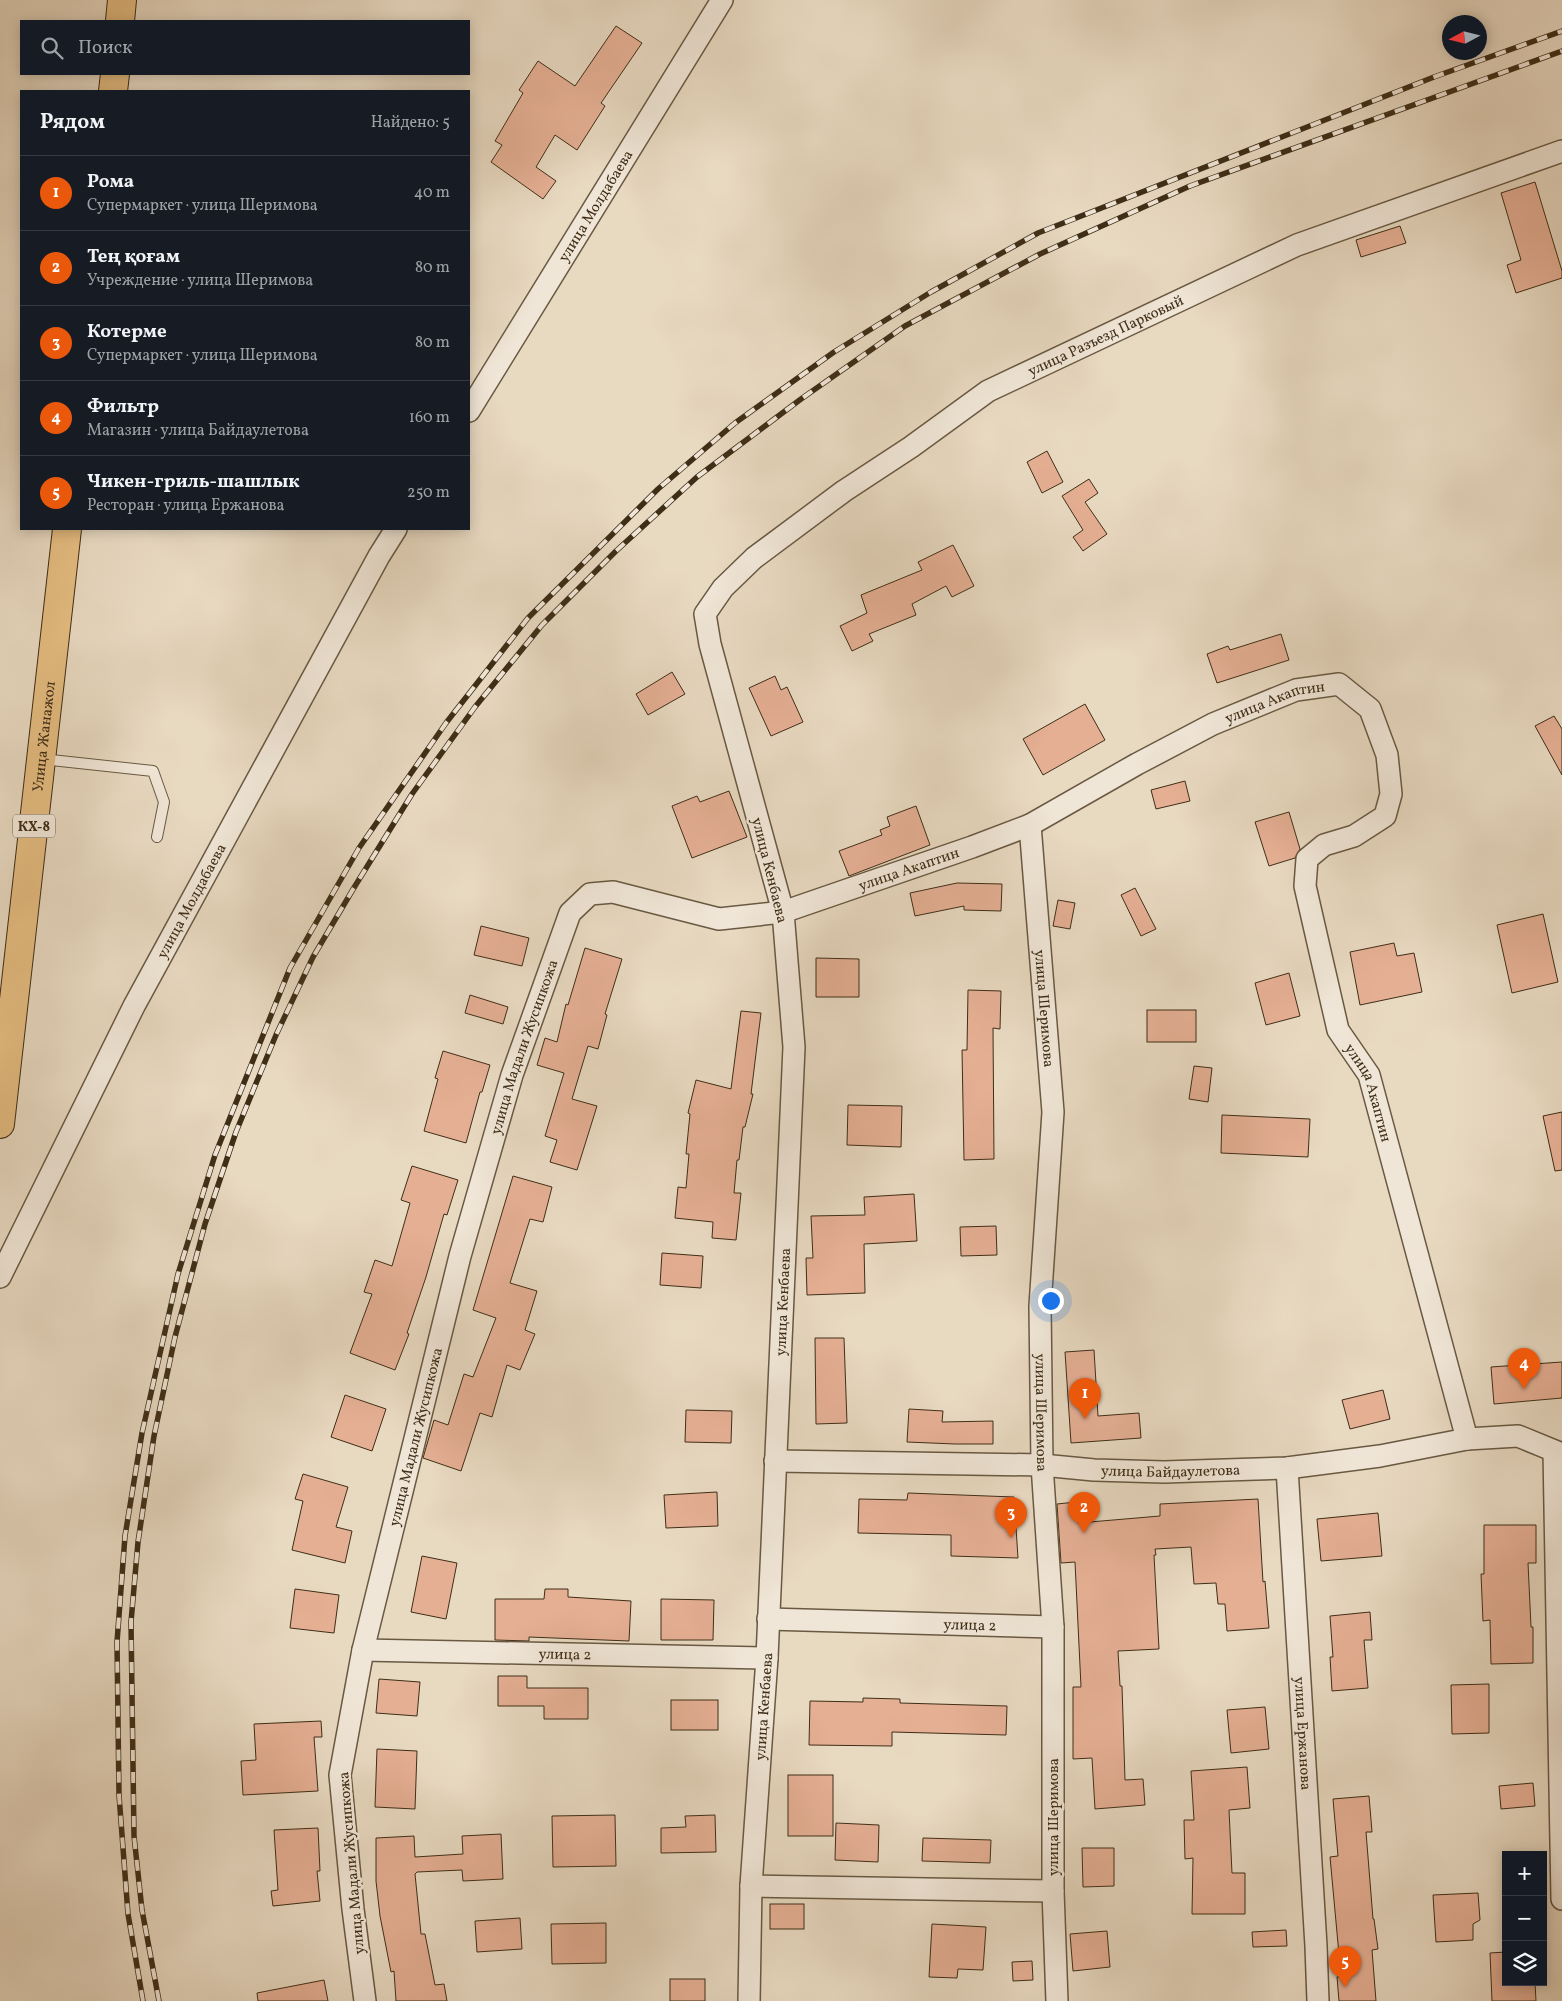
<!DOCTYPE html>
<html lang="ru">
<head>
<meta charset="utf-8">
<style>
  body { margin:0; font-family:Vollkorn,serif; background:#242831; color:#f1f3f6 }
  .controls { position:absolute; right:15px; bottom:15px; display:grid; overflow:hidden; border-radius:0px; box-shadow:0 2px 12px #0003 }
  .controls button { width:45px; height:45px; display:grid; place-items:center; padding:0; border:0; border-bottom:1px solid #363941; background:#171b24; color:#f1f3f6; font:25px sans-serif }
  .compass { position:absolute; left:1442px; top:15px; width:45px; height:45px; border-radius:50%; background:#171b24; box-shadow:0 2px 12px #0003; rotate:263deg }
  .you { position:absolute; left:1050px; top:1300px; width:18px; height:18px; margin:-12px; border:4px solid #fff; border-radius:50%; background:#1a73e8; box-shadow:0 0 0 8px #1a73e833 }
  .badge { display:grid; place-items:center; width:32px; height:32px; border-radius:50%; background:#ea580c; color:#fff; font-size:16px; font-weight:700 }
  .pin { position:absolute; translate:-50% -41px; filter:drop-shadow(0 1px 2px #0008) }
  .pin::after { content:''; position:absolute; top:26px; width:18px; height:15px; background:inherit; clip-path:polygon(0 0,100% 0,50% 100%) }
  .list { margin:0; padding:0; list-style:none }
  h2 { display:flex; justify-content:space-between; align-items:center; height:65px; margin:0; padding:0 20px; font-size:21px }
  h2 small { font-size:16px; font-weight:400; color:#9ea1a6 }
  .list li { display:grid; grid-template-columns:32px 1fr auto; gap:15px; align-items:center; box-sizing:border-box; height:75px; padding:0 20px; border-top:1px solid #363941 }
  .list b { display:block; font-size:19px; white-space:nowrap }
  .list p { margin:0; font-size:16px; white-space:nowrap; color:#9ea1a6 }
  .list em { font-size:16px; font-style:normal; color:#9ea1a6 }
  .icon { flex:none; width:28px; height:28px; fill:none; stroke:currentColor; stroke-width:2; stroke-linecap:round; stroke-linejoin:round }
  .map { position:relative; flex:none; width:1562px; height:2001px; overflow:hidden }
  .search { position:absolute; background:#171b24; box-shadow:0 2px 12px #0003; left:20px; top:20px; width:450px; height:55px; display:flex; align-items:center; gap:12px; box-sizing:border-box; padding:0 18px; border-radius:0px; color:#9ea1a6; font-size:19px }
  .panel { position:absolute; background:#171b24; box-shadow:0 2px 12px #0003; left:20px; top:90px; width:450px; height:440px; border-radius:0px }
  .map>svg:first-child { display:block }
  .building { fill:#e5af94; stroke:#3f2e17 }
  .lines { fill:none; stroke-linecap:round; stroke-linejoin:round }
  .lane-casing { stroke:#695942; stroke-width:12 }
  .street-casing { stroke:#695942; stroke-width:24 }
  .primary-casing { stroke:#3f2e17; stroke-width:30 }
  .lane { stroke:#f0e6d7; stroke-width:10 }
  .street { stroke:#f0e6d7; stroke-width:21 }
  .primary { stroke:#e4bc80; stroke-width:28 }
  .rail-casing { stroke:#3f2e17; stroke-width:5.5 }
  .rail { stroke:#f0e6d7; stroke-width:4; stroke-dasharray:11; stroke-linecap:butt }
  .labels { text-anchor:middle; stroke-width:5; stroke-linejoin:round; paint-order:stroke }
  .shield { fill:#f0e6d7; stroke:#746551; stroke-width:1 }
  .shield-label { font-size:14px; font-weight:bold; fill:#3f2e17 }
  .street-label { font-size:15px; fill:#3f2e17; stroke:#f0e6d7 }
</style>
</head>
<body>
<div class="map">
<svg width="1562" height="2001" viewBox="0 0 1562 2001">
  <rect width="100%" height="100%" fill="#e8d9c1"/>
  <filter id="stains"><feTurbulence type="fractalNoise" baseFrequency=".004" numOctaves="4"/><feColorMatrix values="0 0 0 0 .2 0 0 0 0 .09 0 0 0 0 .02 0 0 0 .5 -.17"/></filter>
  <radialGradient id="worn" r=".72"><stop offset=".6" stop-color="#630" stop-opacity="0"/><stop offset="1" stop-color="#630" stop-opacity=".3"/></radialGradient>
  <g class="building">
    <polygon points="616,26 642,43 601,103 605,106 577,150 555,135 536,167 556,181 543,199 491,162 502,145 495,141 523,93 519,90 538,61 575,86"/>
    <polygon points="1535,182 1562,271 1562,278 1516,293 1507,265 1521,260 1501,193"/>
    <polygon points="1400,226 1406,243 1361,257 1356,240"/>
    <polygon points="1047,451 1063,482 1042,493 1027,462"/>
    <polygon points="1089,479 1098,493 1085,502 1107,534 1083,551 1073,537 1083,530 1062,496"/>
    <polygon points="953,545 974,586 952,597 946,586 912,604 916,615 869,634 873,641 852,651 840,626 867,613 861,595 922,570 918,562"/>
    <polygon points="1281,634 1289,660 1217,683 1207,654 1228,646 1230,650"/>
    <polygon points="672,672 685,694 648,715 636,694"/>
    <polygon points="775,676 781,690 787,687 803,722 771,736 749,688"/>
    <polygon points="1085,704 1105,740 1043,775 1023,739"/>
    <polygon points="1554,716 1562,729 1562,775 1535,726"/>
    <polygon points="1185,781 1190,801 1156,809 1151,790"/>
    <polygon points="729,791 747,837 692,858 672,806 697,796 700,802"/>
    <polygon points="916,806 930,845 849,876 839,851 882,835 880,830 890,826 887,817"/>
    <polygon points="1289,812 1300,849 1295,858 1269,866 1255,822"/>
    <polygon points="957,883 1002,884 1001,911 964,910 964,906 915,916 910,893"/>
    <polygon points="1135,888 1156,929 1141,936 1121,895"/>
    <polygon points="1058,900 1075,903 1070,929 1053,926"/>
    <polygon points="1543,914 1558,982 1512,993 1497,925"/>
    <polygon points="481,926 529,938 522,966 474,955"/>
    <polygon points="1394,943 1397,956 1414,953 1422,992 1360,1005 1350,952"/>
    <polygon points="585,948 622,959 605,1014 607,1015 598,1049 588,1046 572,1099 597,1106 577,1170 550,1162 557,1140 545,1136 564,1073 537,1065 545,1038 557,1042 566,1004 568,1005"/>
    <polygon points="816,958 859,959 859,997 816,997"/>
    <polygon points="1289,973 1300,1016 1266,1025 1255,983"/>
    <polygon points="968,990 1001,991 1000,1029 993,1028 994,1159 964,1160 962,1050 967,1050"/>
    <polygon points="470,995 508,1007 503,1024 465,1013"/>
    <rect x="1147" y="1010" width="49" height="32"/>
    <polygon points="741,1011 761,1013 751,1094 753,1094 745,1127 743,1127 739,1160 737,1160 734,1193 741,1193 736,1240 712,1238 713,1222 675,1218 678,1187 686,1188 689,1154 686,1154 690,1114 688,1113 696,1080 731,1089"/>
    <polygon points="443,1051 490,1065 482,1092 480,1092 466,1143 424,1131 438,1079 435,1078"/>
    <polygon points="1194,1066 1212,1068 1208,1102 1189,1099"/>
    <polygon points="848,1105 902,1106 901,1147 847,1145"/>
    <polygon points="1562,1112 1562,1170 1555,1171 1543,1116"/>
    <polygon points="1222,1115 1310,1119 1308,1157 1221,1153"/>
    <polygon points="412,1166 458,1180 447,1215 444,1214 426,1277 407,1333 409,1334 395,1370 350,1353 372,1294 364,1292 375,1260 392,1266 410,1203 401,1200"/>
    <polygon points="513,1176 552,1187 543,1222 530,1219 510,1283 537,1291 525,1330 535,1334 520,1370 507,1365 492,1417 480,1413 461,1471 423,1458 434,1420 448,1425 464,1374 473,1377 496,1318 473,1310"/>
    <polygon points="914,1194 917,1241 864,1244 865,1293 807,1295 806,1258 813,1258 811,1216 865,1215 864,1197"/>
    <polygon points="996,1226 997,1255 961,1256 960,1227"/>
    <polygon points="662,1253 703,1256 701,1288 660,1285"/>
    <polygon points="815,1338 844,1338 847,1423 816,1424"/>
    <polygon points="1094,1350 1098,1416 1139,1413 1141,1438 1071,1443 1065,1352"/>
    <polygon points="1562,1362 1562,1398 1494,1404 1491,1367"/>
    <polygon points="1383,1390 1390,1419 1350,1429 1342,1400"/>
    <polygon points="345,1395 386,1409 372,1451 331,1437"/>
    <polygon points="909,1409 943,1411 942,1422 993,1421 993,1444 955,1444 907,1442"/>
    <polygon points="686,1410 732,1411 731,1443 685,1442"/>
    <polygon points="303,1474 348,1487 336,1527 352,1531 345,1563 292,1550 303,1501 295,1499"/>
    <polygon points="717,1492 718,1526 666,1528 664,1495"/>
    <polygon points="908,1493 1014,1497 1018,1558 951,1556 951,1535 858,1533 859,1499 907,1500"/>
    <polygon points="1258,1499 1263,1582 1265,1581 1269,1628 1227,1631 1225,1604 1218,1604 1216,1583 1194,1584 1191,1547 1155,1549 1156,1555 1154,1555 1159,1649 1118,1651 1120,1686 1122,1686 1125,1780 1143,1779 1145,1805 1095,1809 1092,1758 1073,1759 1073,1687 1081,1687 1075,1562 1061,1563 1057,1504 1076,1502 1078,1523 1160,1516 1160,1504"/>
    <polygon points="1378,1513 1382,1556 1321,1561 1317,1519"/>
    <polygon points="1484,1525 1536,1525 1536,1563 1528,1563 1531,1627 1533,1627 1533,1663 1491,1664 1490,1620 1483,1621 1481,1574 1484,1574"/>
    <polygon points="422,1556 457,1563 446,1619 411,1612"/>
    <polygon points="295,1589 339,1595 334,1633 290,1628"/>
    <polygon points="545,1589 568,1589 568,1597 631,1601 629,1641 529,1637 529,1641 495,1640 495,1599 544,1599"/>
    <polygon points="661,1599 714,1600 713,1640 661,1640"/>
    <polygon points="1370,1612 1372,1640 1364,1640 1368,1688 1332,1691 1330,1657 1333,1657 1330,1616"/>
    <polygon points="498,1676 527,1676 527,1688 588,1688 588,1719 544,1719 544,1706 498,1706"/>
    <polygon points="379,1679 420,1682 417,1716 376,1713"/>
    <polygon points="1489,1684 1489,1733 1452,1734 1451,1685"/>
    <polygon points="863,1698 900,1699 900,1703 1007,1706 1006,1735 892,1732 892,1746 809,1745 810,1701 863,1702"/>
    <rect x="671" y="1700" width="47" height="30"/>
    <polygon points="1265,1707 1269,1749 1231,1753 1227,1710"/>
    <polygon points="321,1721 322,1737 314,1737 318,1791 243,1795 241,1761 256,1760 254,1724"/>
    <polygon points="377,1749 417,1751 415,1809 375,1807"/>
    <polygon points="1247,1767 1250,1808 1229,1810 1232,1873 1245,1873 1245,1914 1192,1914 1193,1858 1185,1859 1184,1820 1194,1820 1191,1771"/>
    <rect x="788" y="1775" width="45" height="61"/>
    <polygon points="1533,1783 1535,1806 1501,1809 1499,1786"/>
    <polygon points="1369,1796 1372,1832 1366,1832 1373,1919 1374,1919 1378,1949 1372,1950 1376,2001 1339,2001 1337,1977 1341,1976 1330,1857 1338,1856 1333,1799"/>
    <polygon points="615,1815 616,1866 553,1867 552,1816"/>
    <polygon points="715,1815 716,1852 661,1853 661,1828 686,1827 685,1816"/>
    <polygon points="836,1823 879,1825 878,1862 835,1860"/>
    <polygon points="318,1828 320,1871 317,1871 320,1901 273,1906 271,1891 278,1890 274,1830"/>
    <polygon points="501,1834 503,1879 463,1881 462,1870 417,1872 415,1874 421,1934 425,1934 435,1985 444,1984 447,2001 396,2001 394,1971 391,1972 380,1916 376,1881 376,1838 414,1836 415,1857 463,1854 462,1836"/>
    <polygon points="923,1838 991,1840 990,1863 922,1861"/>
    <polygon points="1082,1848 1114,1848 1114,1886 1083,1887"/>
    <polygon points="1478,1893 1480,1920 1473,1924 1473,1940 1436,1942 1433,1895"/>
    <rect x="770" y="1904" width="34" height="25"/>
    <polygon points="520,1918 522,1949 477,1952 475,1921"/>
    <polygon points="606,1923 606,1963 552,1964 551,1924"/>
    <polygon points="932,1924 986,1927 983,1970 958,1969 957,1978 929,1977"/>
    <polygon points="1286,1930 1287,1946 1253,1947 1252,1932"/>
    <polygon points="1107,1931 1110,1967 1073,1971 1070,1934"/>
    <polygon points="1506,1952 1506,1982 1535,1982 1536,2001 1492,2001 1490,1953"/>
    <polygon points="1032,1961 1033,1980 1013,1981 1012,1962"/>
    <rect x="670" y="1979" width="35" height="22"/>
    <polygon points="324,1980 328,2001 258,2001 257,1993"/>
  </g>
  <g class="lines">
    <g class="lane-casing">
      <polyline id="lane" points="42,759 153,771 164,802 157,837"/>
    </g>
    <g class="street-casing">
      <g id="street">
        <path id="s1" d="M469 411 722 0"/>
        <path id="s2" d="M1030 825 1053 1112 1040 1306 1042 1465 1053 1627V1891L1057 2001"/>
        <path id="s3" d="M0 1277 134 1006 379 556 396 529"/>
        <polyline points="1554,1451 1562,1899"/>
        <path id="s4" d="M775 1461 1042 1465 1094 1470 1164 1472 1287 1468 1380 1456 1467 1439 1518 1436 1562 1454"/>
        <path id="s5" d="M1287 1468 1316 1946 1318 2001"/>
        <path id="s6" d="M768 1619 1053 1627"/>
        <path id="s7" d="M363 1650 767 1658"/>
        <polyline points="751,1886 1053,1891"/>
        <path id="s8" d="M365 2001 353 1909 340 1775 363 1650 460 1256 512 1075 570 913 590 894 613 892 719 919 783 912 972 847 1030 825 1137 764 1213 724 1296 690 1339 684 1370 709 1387 755 1391 794 1385 816 1354 836 1324 845 1307 859 1305 886 1338 1030 1369 1075 1467 1439"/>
        <path id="s9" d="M749 2001 751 1886 767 1658 794 1047 783 912 710 644 705 614 723 588 754 558 844 491 911 447 988 391 1297 245 1562 151"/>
      </g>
    </g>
    <g class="primary-casing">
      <g id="primary">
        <polyline points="120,21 122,0"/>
        <polyline points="113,91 115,74"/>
        <path id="s10" d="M0 1124 67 529"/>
      </g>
    </g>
    <use href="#lane" class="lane"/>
    <use href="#street" class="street"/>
    <use href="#primary" class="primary"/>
    <g class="rail-casing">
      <g id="rail">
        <polyline points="143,2001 128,1914 119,1795 117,1642 125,1536 142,1433 178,1274 215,1155 290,968 359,848 446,723 528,618 658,489 735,423 834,352 931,292 1038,233 1434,77 1562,31"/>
        <polyline points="159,2001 142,1910 134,1836 131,1622 138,1542 154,1436 175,1337 205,1224 236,1132 276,1035 313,957 355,886 412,794 475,707 542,625 616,551 697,477 801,399 905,326 1040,254 1190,186 1562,51"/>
      </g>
    </g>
    <use href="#rail" class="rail"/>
  </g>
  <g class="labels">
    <rect class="shield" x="13" y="814.5" width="42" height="23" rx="4"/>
    <g class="shield-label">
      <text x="34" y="831">КХ-8</text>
    </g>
    <g class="street-label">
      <text dy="5" stroke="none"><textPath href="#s1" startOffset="241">улица Молдабаева</textPath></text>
      <text dy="5" stroke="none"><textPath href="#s9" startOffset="1891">улица Разъезд Парковый</textPath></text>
      <text dy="5" stroke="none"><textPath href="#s8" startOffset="1882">улица Акаптин</textPath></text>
      <text dy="5" stroke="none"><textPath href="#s10" startOffset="390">Улица Жанажол</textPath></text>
      <text dy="5" stroke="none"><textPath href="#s8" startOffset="1478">улица Акаптин</textPath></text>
      <text transform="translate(770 870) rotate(76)" y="5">улица Кенбаева</text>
      <text dy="5" stroke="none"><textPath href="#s3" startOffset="422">улица Молдабаева</textPath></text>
      <text dy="5" stroke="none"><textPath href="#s2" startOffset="184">улица Шеримова</textPath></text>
      <text dy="5" stroke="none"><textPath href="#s8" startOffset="979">улица Мадали Жусипкожа</textPath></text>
      <text dy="5" stroke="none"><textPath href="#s8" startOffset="2436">улица Акаптин</textPath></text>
      <text dy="5" stroke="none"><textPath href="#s9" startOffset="700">улица Кенбаева</textPath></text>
      <text dy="5" stroke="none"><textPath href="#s2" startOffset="589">улица Шеримова</textPath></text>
      <text dy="5" stroke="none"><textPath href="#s8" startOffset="574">улица Мадали Жусипкожа</textPath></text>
      <text dy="5" stroke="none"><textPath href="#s4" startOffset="396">улица Байдаулетова</textPath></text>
      <text dy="5" stroke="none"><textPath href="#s6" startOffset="202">улица 2</textPath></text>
      <text dy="5" stroke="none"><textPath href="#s7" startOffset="202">улица 2</textPath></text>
      <text dy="5" stroke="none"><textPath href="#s9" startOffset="295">улица Кенбаева</textPath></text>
      <text dy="5" stroke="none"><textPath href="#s5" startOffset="266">улица Ержанова</textPath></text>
      <text transform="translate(1053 1817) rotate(-90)" y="5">улица Шеримова</text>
      <text transform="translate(351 1863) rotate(-95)" y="5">улица Мадали Жусипкожа</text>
    </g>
  </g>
  <rect width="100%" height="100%" filter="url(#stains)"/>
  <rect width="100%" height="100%" fill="url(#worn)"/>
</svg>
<div class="controls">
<button>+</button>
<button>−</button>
<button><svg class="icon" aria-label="layers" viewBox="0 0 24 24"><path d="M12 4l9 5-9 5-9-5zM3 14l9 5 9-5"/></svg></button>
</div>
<svg class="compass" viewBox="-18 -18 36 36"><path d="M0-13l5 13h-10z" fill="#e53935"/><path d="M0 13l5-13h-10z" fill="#9ea1a6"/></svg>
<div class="you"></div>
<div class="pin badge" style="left:1085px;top:1419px">1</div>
<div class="pin badge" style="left:1084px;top:1533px">2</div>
<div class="pin badge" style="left:1011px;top:1538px">3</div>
<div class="pin badge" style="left:1524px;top:1389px">4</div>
<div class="pin badge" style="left:1345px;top:1987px">5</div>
<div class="search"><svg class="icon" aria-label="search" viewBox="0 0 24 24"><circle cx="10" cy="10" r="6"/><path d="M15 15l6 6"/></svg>Поиск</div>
<section class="panel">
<h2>Рядом<small>Найдено: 5</small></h2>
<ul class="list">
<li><span class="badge">1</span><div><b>Рома</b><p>Супермаркет · улица Шеримова</p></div><em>40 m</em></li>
<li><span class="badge">2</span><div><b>Тең қоғам</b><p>Учреждение · улица Шеримова</p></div><em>80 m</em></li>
<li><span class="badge">3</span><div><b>Котерме</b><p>Супермаркет · улица Шеримова</p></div><em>80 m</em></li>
<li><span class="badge">4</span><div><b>Фильтр</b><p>Магазин · улица Байдаулетова</p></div><em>160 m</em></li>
<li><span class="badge">5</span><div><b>Чикен-гриль-шашлык</b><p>Ресторан · улица Ержанова</p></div><em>250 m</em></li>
</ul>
</section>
</div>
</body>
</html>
